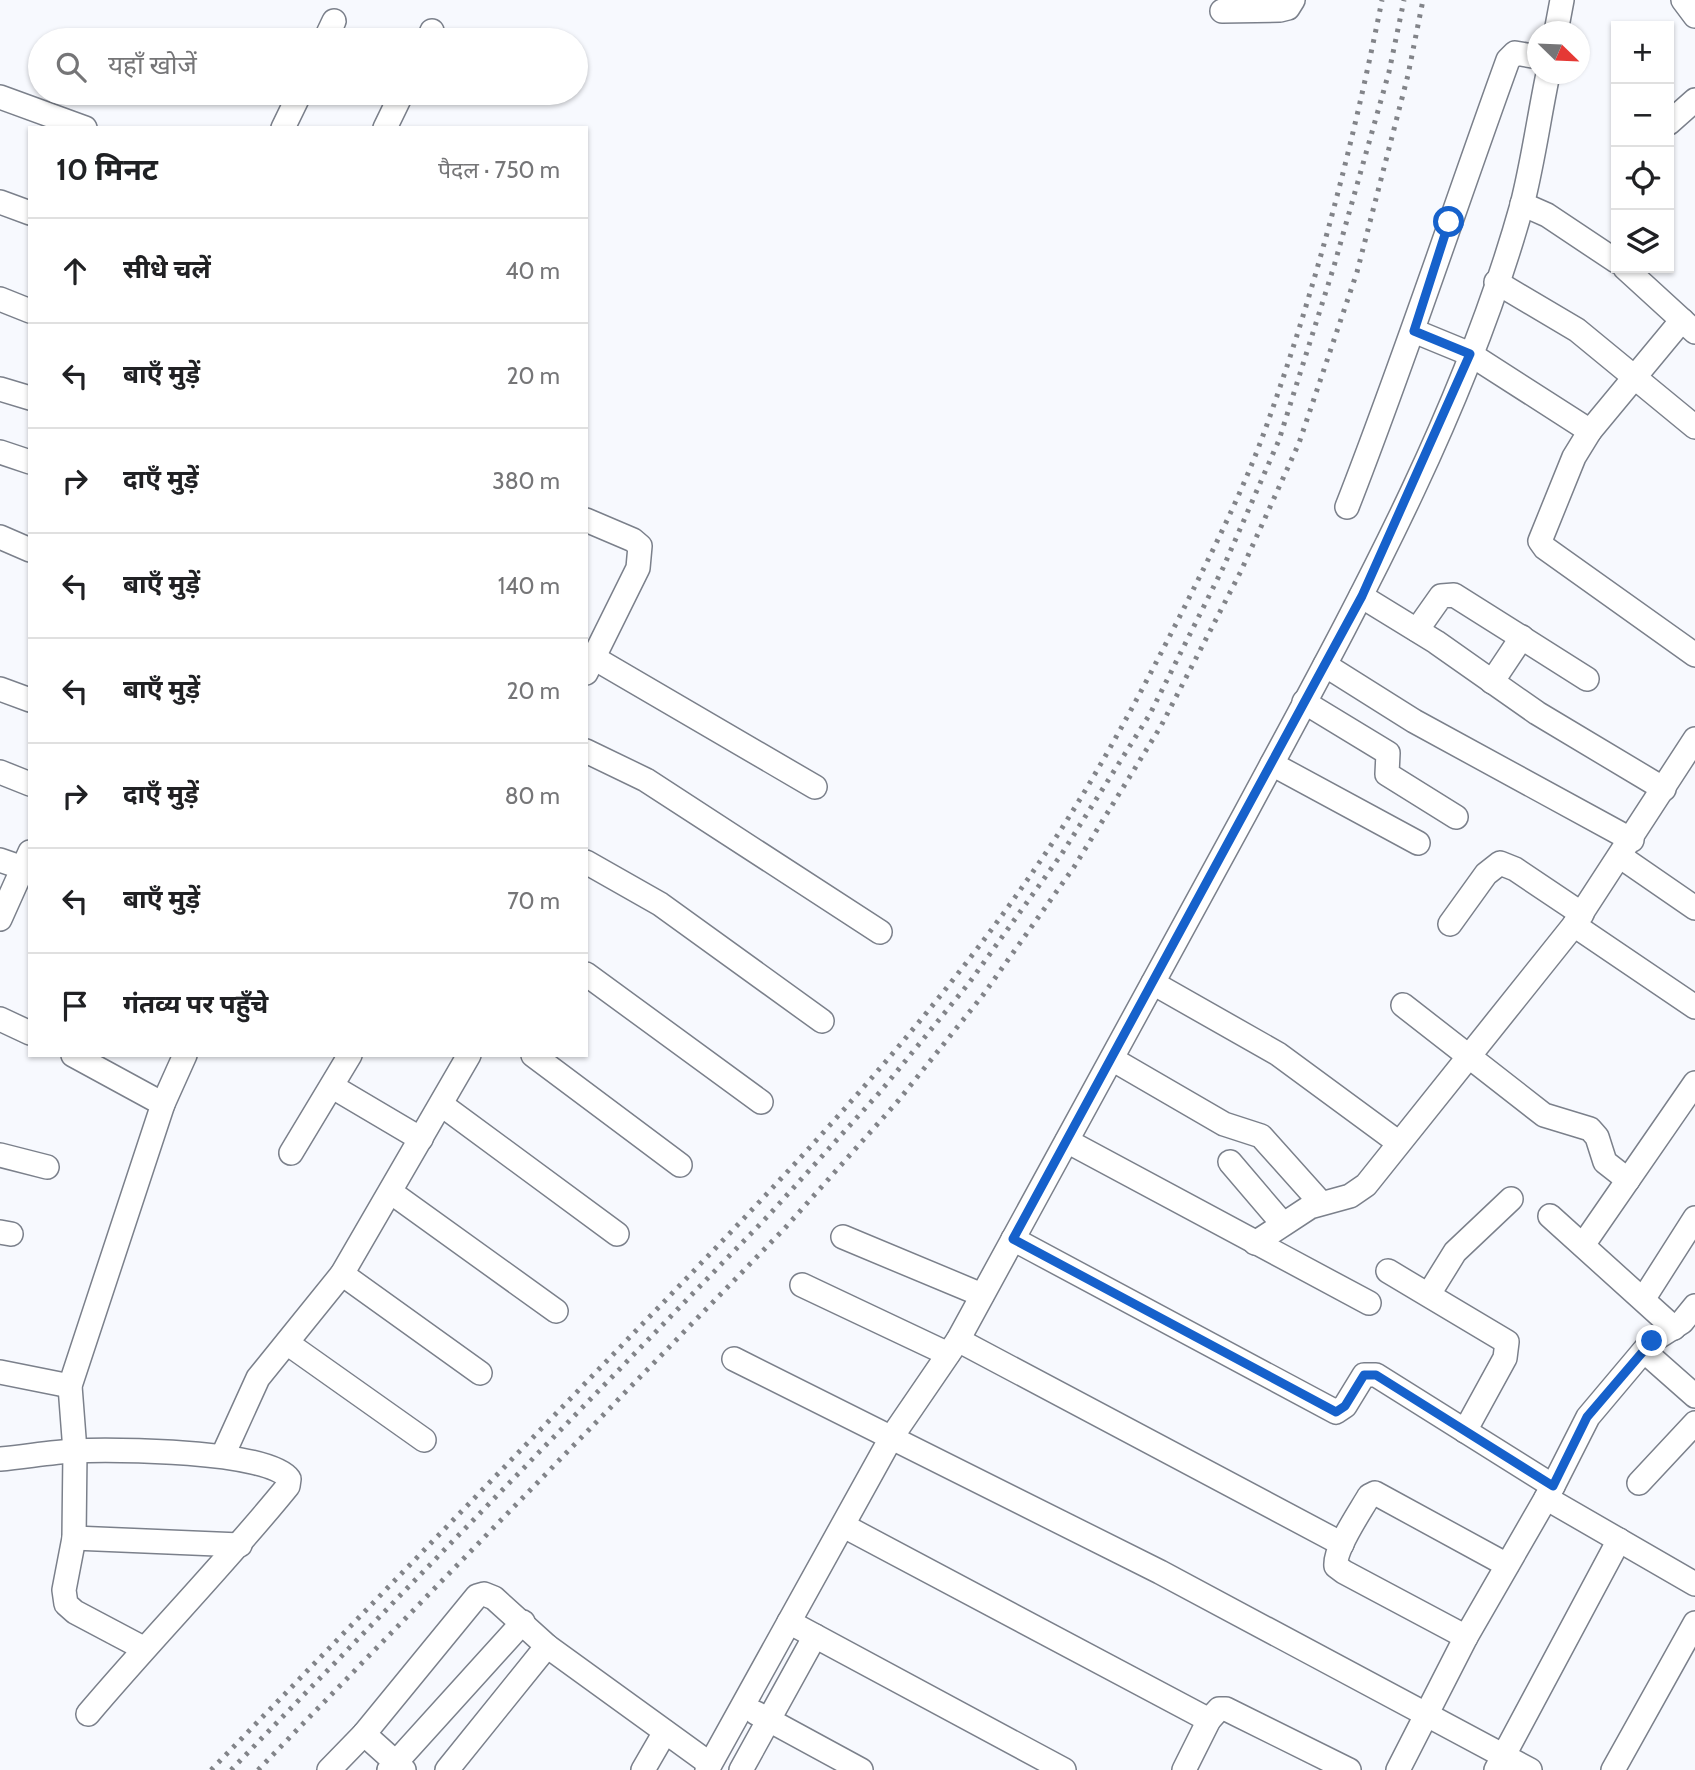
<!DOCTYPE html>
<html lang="hi">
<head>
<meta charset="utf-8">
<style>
  body { margin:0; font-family:Cabin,"Noto Sans Devanagari",sans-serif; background:#f2f2f2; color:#202124 }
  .controls { position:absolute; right:21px; top:21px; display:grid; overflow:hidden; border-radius:0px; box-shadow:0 2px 5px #0004 }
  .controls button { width:63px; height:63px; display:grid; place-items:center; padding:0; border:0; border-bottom:2px solid #e0e0e0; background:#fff; color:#202124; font:35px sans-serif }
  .compass { position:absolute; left:1527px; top:21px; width:63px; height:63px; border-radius:50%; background:#fff; box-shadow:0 2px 5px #0004; rotate:113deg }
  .stop { position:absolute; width:21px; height:21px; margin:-16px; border:5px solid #1661cb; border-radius:50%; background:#fff }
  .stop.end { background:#1661cb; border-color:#fff; box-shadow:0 2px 7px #0008 }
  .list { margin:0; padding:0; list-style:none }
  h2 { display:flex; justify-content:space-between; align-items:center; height:91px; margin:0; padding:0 28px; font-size:30px }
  h2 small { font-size:23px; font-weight:400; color:#757577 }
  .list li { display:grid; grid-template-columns:46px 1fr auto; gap:21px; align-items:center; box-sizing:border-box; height:105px; padding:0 28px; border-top:2px solid #e0e0e0 }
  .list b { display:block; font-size:26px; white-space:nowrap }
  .list em { font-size:23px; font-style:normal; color:#757577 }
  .icon { flex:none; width:38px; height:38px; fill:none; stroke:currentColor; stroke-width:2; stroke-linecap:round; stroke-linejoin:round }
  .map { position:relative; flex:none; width:1695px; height:1770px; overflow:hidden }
  .search { position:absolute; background:#fff; box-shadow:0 2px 5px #0004; left:28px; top:28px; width:560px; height:77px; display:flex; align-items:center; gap:18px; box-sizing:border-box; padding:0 24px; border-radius:38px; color:#757577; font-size:26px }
  .panel { position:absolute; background:#fff; box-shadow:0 2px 5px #0004; left:28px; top:126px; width:560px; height:931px; border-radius:0px }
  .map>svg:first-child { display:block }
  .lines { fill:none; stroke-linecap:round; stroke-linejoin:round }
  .minor-casing { stroke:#7b808b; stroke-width:26 }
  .minor { stroke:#fff; stroke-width:23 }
  .rail { stroke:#828489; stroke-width:5; stroke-dasharray:3.5 7; stroke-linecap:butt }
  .route { stroke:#1661cb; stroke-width:9 }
</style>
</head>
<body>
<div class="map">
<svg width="1695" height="1770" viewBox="0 0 1695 1770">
  <rect width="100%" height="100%" fill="#f7f9fe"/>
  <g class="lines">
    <g class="minor-casing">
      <g id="minor">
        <polyline points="1683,0 1695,16"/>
        <polyline points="1222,11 1280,10 1288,8 1293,0"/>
        <polyline points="1556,32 1562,0"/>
        <polyline points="325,40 334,21"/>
        <polyline points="428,40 432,31"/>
        <polyline points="0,97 85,128"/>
        <polyline points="1669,123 1695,100"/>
        <polyline points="283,128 300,93"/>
        <polyline points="385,128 402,93"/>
        <polyline points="0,202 30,213"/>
        <polyline points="1522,204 1547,215 1616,261"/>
        <polyline points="1625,268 1695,332"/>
        <polyline points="1496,282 1577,330 1695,427"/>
        <polyline points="0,299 30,311"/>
        <polyline points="1682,320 1590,431 1574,457 1540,541 1545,548 1695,655"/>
        <polyline points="1414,331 1470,354 1590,431"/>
        <polyline points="0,389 30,398"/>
        <polyline points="0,452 30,462"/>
        <path d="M1347 507C1405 359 1454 209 1508 60L1515 53 1538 57"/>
        <polyline points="586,520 633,540 640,546 638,568 586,673"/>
        <polyline points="0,537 30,550"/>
        <polyline points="1361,596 1436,642 1537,713 1664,789"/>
        <polyline points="1417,630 1441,596 1454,595 1587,679"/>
        <polyline points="594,658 815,787"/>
        <polyline points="1325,665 1414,721 1632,840"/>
        <polyline points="1492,682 1522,637"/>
        <polyline points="0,689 30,700"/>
        <polyline points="1304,702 1388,753 1387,774 1456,817"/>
        <polyline points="586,751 646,780 880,932"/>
        <polyline points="1272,764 1418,843"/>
        <polyline points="0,772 30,784"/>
        <polyline points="1621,857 1695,908"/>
        <polyline points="0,860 23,868"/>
        <polyline points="586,862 660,904 822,1021"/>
        <polyline points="0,919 30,852"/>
        <polyline points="1450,924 1486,874 1500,863 1515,869 1582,914"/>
        <polyline points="1574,925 1695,1007"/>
        <polyline points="586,974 761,1102"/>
        <polyline points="1153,983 1278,1054 1399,1143"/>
        <polyline points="1403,1005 1544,1115 1590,1129 1597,1137 1605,1162 1628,1180"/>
        <polyline points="0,1019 30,1033"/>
        <polyline points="73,1055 163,1104"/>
        <polyline points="533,1055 680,1165"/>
        <polyline points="1112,1059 1224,1124 1261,1136 1321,1203"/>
        <polyline points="333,1087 421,1139"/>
        <polyline points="442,1105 617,1234"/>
        <polyline points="1067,1141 1369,1303"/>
        <polyline points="291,1153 350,1055"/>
        <polyline points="0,1155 47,1167"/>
        <polyline points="1230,1162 1282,1223"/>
        <polyline points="392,1193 556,1311"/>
        <polyline points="1550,1216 1674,1328"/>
        <polyline points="0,1232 11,1234"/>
        <polyline points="843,1237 982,1295"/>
        <polyline points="1013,1239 1336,1412 1345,1406 1364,1375 1376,1375 1553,1486"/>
        <polyline points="1255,1243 1310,1207 1350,1196 1366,1185 1574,925 1695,739"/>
        <polyline points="1583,1245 1695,1083"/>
        <polyline points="1388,1271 1507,1342 1505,1358 1465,1431"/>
        <polyline points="342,1274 480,1373"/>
        <polyline points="802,1285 948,1354"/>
        <polyline points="1429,1294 1455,1252 1511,1199"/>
        <polyline points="1644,1298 1695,1218"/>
        <polyline points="958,1340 1342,1544"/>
        <polyline points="287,1343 424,1440"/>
        <polyline points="1644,1351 1695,1396"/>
        <polyline points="734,1359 1160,1572 1530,1770"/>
        <polyline points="0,1372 70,1386"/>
        <polyline points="223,1455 258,1378 342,1274 469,1055"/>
        <path d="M0 1459C25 1457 50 1452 75 1451 112 1449 269 1450 289 1479L288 1486C224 1565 153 1637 88 1714"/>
        <polyline points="1639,1483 1695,1423"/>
        <polyline points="1546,1498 1695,1584"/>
        <polyline points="844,1526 1209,1720"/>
        <polyline points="74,1538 240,1545"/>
        <polyline points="789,1622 1064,1770"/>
        <path d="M1466 1637 1344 1572 1336 1566C1334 1549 1360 1512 1369 1496L1375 1493 1507 1565"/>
        <polyline points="143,1648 75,1612 66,1604 64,1590 74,1538 75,1451 70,1386 163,1104 185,1055"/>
        <polyline points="756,1713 861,1770"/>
        <polyline points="364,1734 404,1770"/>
        <polyline points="329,1770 364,1734 477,1596 484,1594 494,1598 547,1646 710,1764"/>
        <polyline points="389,1770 523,1622"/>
        <polyline points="447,1770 547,1646"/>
        <polyline points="643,1770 665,1732"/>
        <path d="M707 1770 891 1438 958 1340C1054 1165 1150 990 1245 814 1350 618 1462 420 1522 205 1533 162 1539 117 1548 74"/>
        <polyline points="741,1770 815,1636"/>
        <polyline points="1184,1770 1209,1720 1219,1709 1226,1709 1349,1770"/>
        <polyline points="1398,1770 1466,1637 1553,1486 1588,1417 1652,1341 1682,1322 1695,1306"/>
        <polyline points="1496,1770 1619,1540"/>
        <polyline points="1613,1770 1695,1623"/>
      </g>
    </g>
    <use href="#minor" class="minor"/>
    <g class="rail">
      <path d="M211 1770C350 1627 489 1483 627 1340 778 1184 931 1026 1051 845 1101 769 1143 689 1184 608 1213 550 1243 491 1265 430 1315 291 1353 145 1382 0"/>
      <polyline points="231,1770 768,1216 880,1092 969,983 1061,855 1150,714 1223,568 1279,440 1334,266 1389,72 1404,0"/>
      <polyline points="258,1770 785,1228 898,1101 983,995 1074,867 1161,726 1241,571 1299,443 1357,272 1408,75 1423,0"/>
    </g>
  </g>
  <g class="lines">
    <polyline class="route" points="1449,222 1414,331 1470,354 1362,596 1013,1239 1336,1412 1345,1406 1364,1375 1376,1375 1553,1486 1587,1417 1652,1341"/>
  </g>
</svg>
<div class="controls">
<button>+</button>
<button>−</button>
<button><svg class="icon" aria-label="locate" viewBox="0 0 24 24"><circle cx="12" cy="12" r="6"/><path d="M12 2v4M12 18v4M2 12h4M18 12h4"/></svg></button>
<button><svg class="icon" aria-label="layers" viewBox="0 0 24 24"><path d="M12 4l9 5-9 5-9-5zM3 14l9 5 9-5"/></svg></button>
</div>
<svg class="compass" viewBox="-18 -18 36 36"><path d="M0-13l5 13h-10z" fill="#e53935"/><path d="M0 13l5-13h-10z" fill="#757577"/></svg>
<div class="stop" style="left:1449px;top:222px"></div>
<div class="stop end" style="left:1652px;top:1341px"></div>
<div class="search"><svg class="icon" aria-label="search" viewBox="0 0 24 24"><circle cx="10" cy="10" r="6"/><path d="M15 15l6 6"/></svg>यहाँ खोजें</div>
<section class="panel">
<h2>10 मिनट<small>पैदल · 750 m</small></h2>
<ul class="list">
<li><svg class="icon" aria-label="ahead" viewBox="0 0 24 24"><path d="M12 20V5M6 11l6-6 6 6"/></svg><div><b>सीधे चलें</b></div><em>40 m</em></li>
<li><svg class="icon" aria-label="left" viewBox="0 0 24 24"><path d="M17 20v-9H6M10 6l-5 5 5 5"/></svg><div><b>बाएँ मुड़ें</b></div><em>20 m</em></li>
<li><svg class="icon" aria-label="right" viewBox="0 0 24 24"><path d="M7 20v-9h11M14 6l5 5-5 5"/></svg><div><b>दाएँ मुड़ें</b></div><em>380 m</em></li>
<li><svg class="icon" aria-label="left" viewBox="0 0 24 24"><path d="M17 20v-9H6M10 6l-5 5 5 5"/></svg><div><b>बाएँ मुड़ें</b></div><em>140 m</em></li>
<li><svg class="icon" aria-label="left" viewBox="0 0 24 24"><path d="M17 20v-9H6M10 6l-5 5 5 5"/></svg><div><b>बाएँ मुड़ें</b></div><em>20 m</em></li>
<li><svg class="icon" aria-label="right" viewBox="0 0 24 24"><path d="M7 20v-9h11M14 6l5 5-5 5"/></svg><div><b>दाएँ मुड़ें</b></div><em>80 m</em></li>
<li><svg class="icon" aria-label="left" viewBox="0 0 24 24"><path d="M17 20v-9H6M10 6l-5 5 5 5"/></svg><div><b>बाएँ मुड़ें</b></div><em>70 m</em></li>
<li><svg class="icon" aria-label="arrive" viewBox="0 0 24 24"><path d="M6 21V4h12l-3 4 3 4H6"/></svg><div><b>गंतव्य पर पहुँचे</b></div></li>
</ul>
</section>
</div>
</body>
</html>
